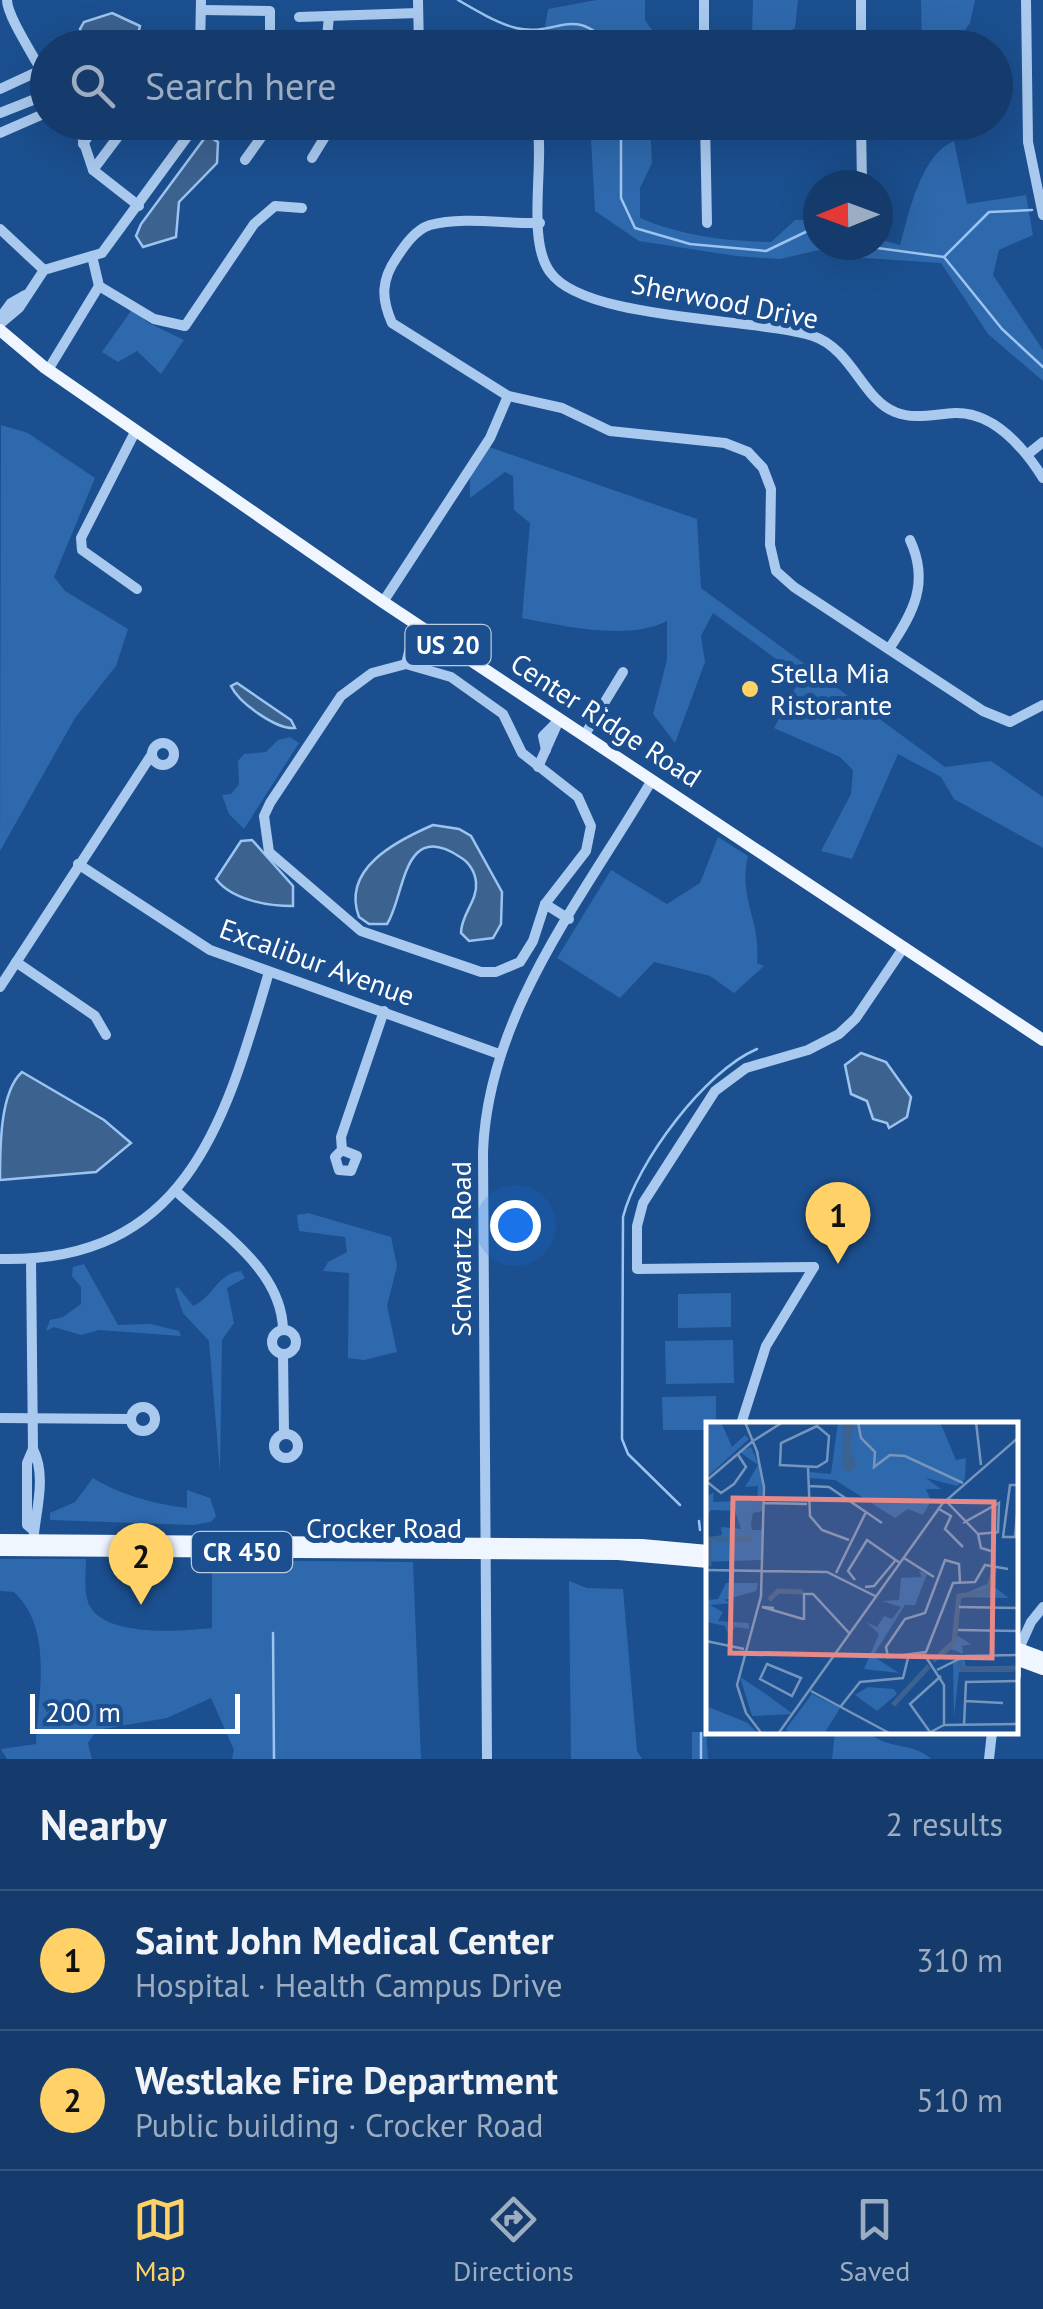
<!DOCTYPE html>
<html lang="en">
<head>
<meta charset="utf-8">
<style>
  body { margin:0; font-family:"PT Sans",sans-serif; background:#1d4271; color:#f1f3f6 }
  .compass { position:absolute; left:803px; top:170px; width:90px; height:90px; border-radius:50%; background:#143b6b; box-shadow:0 10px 40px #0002; rotate:269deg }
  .scale { position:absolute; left:30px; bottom:25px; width:210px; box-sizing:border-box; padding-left:10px; border:5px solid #fff; border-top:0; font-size:28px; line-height:35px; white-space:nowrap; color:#fff; -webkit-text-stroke:8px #1b4f8f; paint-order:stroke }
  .you { position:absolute; left:515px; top:1225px; width:35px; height:35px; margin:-25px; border:8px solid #fff; border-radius:50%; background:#1a73e8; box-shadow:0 0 0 15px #1a73e833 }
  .badge { display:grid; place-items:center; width:65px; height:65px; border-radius:50%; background:#ffd166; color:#111; font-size:32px; font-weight:700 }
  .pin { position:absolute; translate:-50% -82px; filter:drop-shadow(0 2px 5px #0008) }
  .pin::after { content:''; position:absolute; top:52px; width:35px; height:30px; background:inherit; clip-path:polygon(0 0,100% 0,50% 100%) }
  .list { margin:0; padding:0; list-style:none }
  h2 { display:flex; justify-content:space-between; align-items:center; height:130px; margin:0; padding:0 40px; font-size:42px }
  h2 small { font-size:32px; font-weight:400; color:#9dadc1 }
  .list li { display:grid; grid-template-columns:65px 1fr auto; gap:30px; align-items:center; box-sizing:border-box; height:140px; padding:0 40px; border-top:2px solid #33557e }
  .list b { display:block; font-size:38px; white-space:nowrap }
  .list p { margin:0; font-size:32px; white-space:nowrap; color:#9dadc1 }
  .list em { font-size:32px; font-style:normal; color:#9dadc1 }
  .icon { flex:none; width:55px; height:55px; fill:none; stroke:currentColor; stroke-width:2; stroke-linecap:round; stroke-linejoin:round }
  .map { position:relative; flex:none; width:1043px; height:1759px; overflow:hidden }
  .search { position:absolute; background:#143b6b; box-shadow:0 10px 40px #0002; left:30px; right:30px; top:30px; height:110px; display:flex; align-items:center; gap:25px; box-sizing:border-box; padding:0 35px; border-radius:55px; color:#9dadc1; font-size:38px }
  .sheet { height:410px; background:#143b6b }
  nav { display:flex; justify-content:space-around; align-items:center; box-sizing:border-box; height:140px; border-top:2px solid #33557e; background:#143b6b; font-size:28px; color:#9dadc1 }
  nav a { display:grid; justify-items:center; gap:5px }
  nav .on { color:#ffd166 }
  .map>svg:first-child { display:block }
  .green { fill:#2e69ad }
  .water { fill:#3c6290; stroke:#9cc4f0; stroke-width:2.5 }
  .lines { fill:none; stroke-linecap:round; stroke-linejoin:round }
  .stream { stroke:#9cc4f0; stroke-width:2.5 }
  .minor { stroke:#a9c9ee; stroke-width:10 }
  .major { stroke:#f0f6ff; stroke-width:12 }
  .poi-dot { fill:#ffd166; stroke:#1b4f8f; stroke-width:4 }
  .labels { text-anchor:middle; stroke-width:10; stroke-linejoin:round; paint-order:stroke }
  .shield { fill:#1b4f8f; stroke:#bbcadd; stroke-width:2.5 }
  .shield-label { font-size:25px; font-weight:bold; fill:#fff }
  .street-label { font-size:28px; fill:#fff; stroke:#1b4f8f }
  .poi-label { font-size:28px; fill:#fff; stroke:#1b4f8f; text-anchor:start }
  .inset-river { fill:none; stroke:#3c6290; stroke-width:5 }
  .inset-road { fill:none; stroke:#7695bc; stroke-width:2.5 }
  .view { fill:#e88989; fill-opacity:0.15; stroke:#e88989; stroke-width:5 }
  .inset-edge { fill:none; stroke:#fff; stroke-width:5 }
</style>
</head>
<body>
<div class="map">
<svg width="1043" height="1759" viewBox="0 0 1043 1759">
  <rect width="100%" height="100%" fill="#1b4f8f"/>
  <g class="green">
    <polygon points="597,0 645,0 645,20 654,33 651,43 630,47 553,47 545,26 548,9"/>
    <polygon points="753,0 798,0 795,28 768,45 752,36"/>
    <polygon points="921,0 975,0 970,23 961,36 969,47 922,47"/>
    <path d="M585 123H650L652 163 640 188V218C683 236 724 241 771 242L795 220H818V245H878V239L900 245C909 213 921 154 954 141L967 204 1026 195 1033 235 999 250 993 275 1043 350V381L988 334 941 263 849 257 832 247 780 259 736 256 639 241 595 211 591 139Z"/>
    <polygon points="133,308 147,322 184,340 161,374 137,351 118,362 102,352"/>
    <polygon points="1,425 28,433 95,478 54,577 65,591 128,629 116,666 75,718 0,851"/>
    <path d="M489 447 697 519 701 588 945 767 991 761 1043 797V848L954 799 941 777 898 754 852 859 821 851 851 794 853 770 840 757 774 728 801 677 713 613 701 636 705 662 675 743 653 714 667 660V621C629 641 564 626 522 618L530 523 514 510 513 476 505 472 470 498V473Z"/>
    <polygon points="290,737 299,743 244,829 229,814 222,795 231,794 239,784 238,761 244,754 266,752 278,740"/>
    <path d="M718 837 748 856C738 899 761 919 757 963L764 966 734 993 710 976 654 962 620 998 557 958 611 870 667 904 700 883Z"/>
    <polygon points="308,1213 391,1237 397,1266 387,1306 397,1352 364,1360 348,1358 349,1273 323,1271 328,1262 347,1252 345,1237 299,1231 297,1215"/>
    <polygon points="84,1264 118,1325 151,1324 179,1331 181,1336 99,1330 81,1335 54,1327 46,1331 50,1320 63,1317 81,1304 81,1287 72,1276 73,1267"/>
    <path d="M241 1271 245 1278 227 1288 234 1323 222 1340 220 1473 209 1341 183 1313 175 1289 178 1287 193 1306C213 1298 217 1273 241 1271Z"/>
    <polygon points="731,1293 731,1327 678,1328 678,1294"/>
    <polygon points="733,1340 734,1383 666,1384 665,1341"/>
    <polygon points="716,1396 716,1424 708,1424 708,1430 663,1430 662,1397"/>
    <path d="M93 1478C118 1494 158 1505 187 1508V1490L210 1498 216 1516 211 1522 193 1525 50 1520V1513L75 1502Z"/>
    <path d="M0 1559H86C86 1571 84 1587 87 1599 97 1639 181 1631 212 1628V1560L413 1562 421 1759H232L234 1750 211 1698 167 1718 97 1730 88 1743 92 1759H7L1 1749 36 1744C38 1694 54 1630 14 1592L0 1591Z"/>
    <polygon points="569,1581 587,1588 623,1589 637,1751 642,1759 571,1759"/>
    <polygon points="692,1732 706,1732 708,1759 692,1759"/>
    <path d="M835 1732H868C887 1750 914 1742 931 1759H832Z"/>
  </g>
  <g class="water">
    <polygon points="112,13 140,26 135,47 88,47 80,29 84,22"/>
    <polygon points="211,138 218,142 217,163 179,202 176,237 143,247 136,236 141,224 204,139"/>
    <path d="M237 683 291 720 295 728C277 730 239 703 231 686Z"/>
    <path d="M433 825 459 829 471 836 502 892 501 924 493 938 469 941 461 933C461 914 478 901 476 882 475 872 469 862 460 857 402 818 405 897 387 924H369L359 917C341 869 396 841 433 825Z"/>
    <path d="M252 840 293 886V906C268 906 232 900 216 879L241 841Z"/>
    <polygon points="861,1053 886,1062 911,1097 907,1117 889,1128 887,1123 873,1119 867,1101 851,1094 845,1065"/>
    <path d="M22 1072 104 1120 131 1143 96 1172 0 1180C0 1146 0 1092 22 1072Z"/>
  </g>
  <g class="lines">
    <g class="stream">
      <path d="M458 0C475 10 497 23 516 28 557 38 575 2 611 48"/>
      <polyline points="621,122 621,198 635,228 690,244 766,251 818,226"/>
      <polyline points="855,245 944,257 1002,329 1043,367"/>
      <polyline points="944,257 989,212 1032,210"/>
      <path d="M680 1505 628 1454 622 1439 623 1217C637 1162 705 1071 757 1049"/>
      <polyline points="699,1521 700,1530"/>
      <polyline points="273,1633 274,1759"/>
      <polyline points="701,1733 701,1759"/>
    </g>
    <g class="minor">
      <path d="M7 0C7 17 38 62 48 83"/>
      <polyline points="418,0 419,48"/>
      <polyline points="704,0 704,48"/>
      <polyline points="861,0 861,48"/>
      <polyline points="1026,0 1028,142 1043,215"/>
      <polyline points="299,17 418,13"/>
      <polyline points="200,36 270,36 270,11 201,10"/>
      <polyline points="200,48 201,0"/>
      <polyline points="326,48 329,16"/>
      <polyline points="0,89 41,70"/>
      <polyline points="0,113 48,94"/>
      <polyline points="77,122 93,170 139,206"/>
      <polyline points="165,122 170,126"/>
      <path d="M537 122C545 164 526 239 550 272 584 321 758 318 813 336 852 349 863 400 895 412 914 420 935 414 955 413 994 412 1024 448 1043 478"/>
      <polyline points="705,122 707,223"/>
      <polyline points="861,122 862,185"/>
      <polyline points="0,133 48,112"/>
      <polyline points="83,144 98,122"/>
      <polyline points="312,158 334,122"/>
      <polyline points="245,160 272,122"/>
      <polyline points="93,170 129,122"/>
      <path d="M540 223C507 224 462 216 430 225 415 230 405 245 397 257 381 280 381 298 392 323L508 396 562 408 610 431 725 443 748 452 763 468 771 489 770 545 776 571 794 587 983 711 1010 722 1043 705"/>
      <polyline points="0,229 44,270"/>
      <polyline points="92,256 99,286"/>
      <polyline points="0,318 11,303 25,295"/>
      <polyline points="0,324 19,308 44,270 102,253 198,122"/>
      <polyline points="48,370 99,286 154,319 185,326 254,224 275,206 302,208"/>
      <polyline points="136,430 81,538 82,550 137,589"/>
      <polyline points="1028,454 1043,442"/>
      <polyline points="383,602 490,438 508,396"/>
      <path d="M889 649C913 613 930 583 910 540"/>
      <polygon points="406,664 451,677 503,714 522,753 578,797 591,826 586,851 545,904 533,941 520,962 496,972 481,972 361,931 269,852 264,816 270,803 341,696 372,673"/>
      <polyline points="406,664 416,624"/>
      <polyline points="584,736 623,672"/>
      <circle cx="163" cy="754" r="11"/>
      <polyline points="546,750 543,736 559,720"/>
      <polyline points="538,767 559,720"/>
      <polyline points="78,864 210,950 499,1054"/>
      <polyline points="545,904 569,919"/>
      <polyline points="16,962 95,1016 106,1035"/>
      <polyline points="0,987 152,754"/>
      <polyline points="342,1150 357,1156 351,1171 339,1170 335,1157 342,1150 341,1137 384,1011"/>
      <path d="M177 1192C218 1230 282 1269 283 1330"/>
      <path d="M0 1259C187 1263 225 1122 269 972"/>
      <path d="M31 1259 33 1449C48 1478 34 1516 33 1545"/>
      <polyline points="814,1267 637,1269 637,1226 643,1203 715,1091 746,1068 808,1050 839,1034 856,1018 904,947"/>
      <circle cx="284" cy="1342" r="12"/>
      <polyline points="283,1354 284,1434"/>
      <circle cx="143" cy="1419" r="12"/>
      <polyline points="0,1418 131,1419"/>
      <polyline points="741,1424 766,1346 814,1267"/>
      <circle cx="286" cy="1446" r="12"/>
      <polyline points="33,1449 27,1463 27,1525 33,1530"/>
      <polyline points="1017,1653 1031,1622 1043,1607"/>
      <polyline points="1016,1667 1016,1676"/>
      <path d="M487 1759 483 1152C488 1013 584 896 652 780"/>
      <polyline points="989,1759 992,1732"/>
    </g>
    <g class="major">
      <polyline points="0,330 44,367 383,602 1043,1040"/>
      <polyline points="0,1540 642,1545 708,1551"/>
      <polyline points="0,1550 618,1554 708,1562"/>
      <polyline points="1016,1648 1043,1658"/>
      <polyline points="1016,1659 1043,1669"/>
    </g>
  </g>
  <circle class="poi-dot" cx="750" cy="689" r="10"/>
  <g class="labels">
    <g class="shield">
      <rect x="405.5" y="625" width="85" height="40" rx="8"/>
      <rect x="192" y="1532" width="100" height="40" rx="8"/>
    </g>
    <g class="shield-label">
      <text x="448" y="654">US 20</text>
      <text x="242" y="1561">CR 450</text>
    </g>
    <g class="street-label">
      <text transform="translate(725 301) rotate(11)" y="10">Sherwood Drive</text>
      <text transform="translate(606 720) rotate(33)" y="10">Center Ridge Road</text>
      <text transform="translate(317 962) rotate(20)" y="10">Excalibur Avenue</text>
      <text transform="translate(461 1249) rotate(-90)" y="10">Schwartz Road</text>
      <text x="384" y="1538">Crocker Road</text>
    </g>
    <g class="poi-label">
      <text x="770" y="683">Stella Mia<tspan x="770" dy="32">Ristorante</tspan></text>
    </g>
  </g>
  <g transform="translate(706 1422)">
    <rect width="312" height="312" fill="#1b4f8f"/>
    <path d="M0 0H15L26 25 39 13 43 17 0 56ZM132 0H234L250 38 260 36 259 57 251 64 220 56 235 67H220L225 79 217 93 202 87 189 96 129 58 104 56V50L125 52ZM45 25 54 46 57 63 56 89 47 91 45 101 46 108H56L55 138 0 140V116L16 113 15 105 35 107 29 89 5 88 0 96V75L8 70 7 80 51 78 52 64 39 65 52 43 34 30ZM213 149 221 152 209 183H199L167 234 193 251 158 247 173 212 160 200 171 205 178 194 186 197 195 185 176 179 193 178 195 156 216 155ZM20 161H52L50 169 18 178 29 181 4 183 17 190 12 199 43 201V207L29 205 23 215 19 204 1 200 0 178 12 177ZM283 161 303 176 254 175 250 213 265 222 256 224 257 232 245 227 228 241 247 220 251 175ZM258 236 260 244 312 250H253L248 295 247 239ZM34 255 57 270 87 292 46 294ZM162 265 188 267 191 272 171 289 149 273ZM106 272 134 286 118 312H84L80 307ZM0 284 42 301 52 312H0Z" fill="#2e69ad"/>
    <path d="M148 0 144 28 151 43 143 50 137 46V3Z" fill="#3c6290"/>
    <path class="inset-river" d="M3 144V117H45M63 178 72 169 97 170M227 239 248 220 253 174 281 170 289 146M253 240 256 247 313 246M187 283 223 244"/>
    <path class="inset-road" d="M39 0 52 32M152 0 155 16 169 30 168 45 184 33 199 34 257 61M270 0 275 43M111 4 123 14 121 39 111 45 74 43 75 21ZM47 19 77 0M51 30 58 65 55 174 31 263 40 291 56 312M102 45 104 94 116 108 143 118M0 59 15 71 28 62 40 45 31 31M0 59 47 19M102 64 123 65 176 101M240 79 272 112 275 126 285 129M58 81 101 82M233 87 245 94 239 107 257 125M311 92 309 115H297L304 63H313M257 101 293 81 292 110 272 112M198 136 228 155M0 148 121 150 171 175M130 151 160 90M149 158 142 149 161 118 194 141M254 160 253 142 239 138 219 191 199 197 180 225 182 235 220 230 247 161 269 160 279 143 302 147M159 165 168 164 189 139M253 185 313 186M68 186 56 185 97 197M98 198V172H107L144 212M252 208 313 209M0 219 38 227M218 232 238 263V303M61 242 95 256 86 274 54 257ZM231 248 259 234 313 233M105 269 185 312M259 279 297 281M135 284 154 260 197 256 202 236M258 303 260 260 313 259M224 310 204 282 235 254M72 312 236 82 313 15M221 312 238 303 313 302"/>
    <path class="view" d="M27 76 288 80 286 236 24 231Z"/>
    <rect width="312" height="312" class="inset-edge"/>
  </g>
</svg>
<svg class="compass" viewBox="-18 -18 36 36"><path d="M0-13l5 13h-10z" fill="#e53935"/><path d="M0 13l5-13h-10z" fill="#9dadc1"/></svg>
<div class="scale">200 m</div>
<div class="you"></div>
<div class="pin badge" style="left:838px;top:1264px">1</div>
<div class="pin badge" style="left:141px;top:1605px">2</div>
<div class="search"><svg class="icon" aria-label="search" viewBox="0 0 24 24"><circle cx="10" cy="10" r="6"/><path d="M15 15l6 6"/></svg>Search here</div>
</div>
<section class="sheet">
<h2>Nearby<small>2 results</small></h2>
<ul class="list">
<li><span class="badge">1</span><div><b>Saint John Medical Center</b><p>Hospital · Health Campus Drive</p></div><em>310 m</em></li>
<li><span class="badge">2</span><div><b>Westlake Fire Department</b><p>Public building · Crocker Road</p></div><em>510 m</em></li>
</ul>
</section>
<nav>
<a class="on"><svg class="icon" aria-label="map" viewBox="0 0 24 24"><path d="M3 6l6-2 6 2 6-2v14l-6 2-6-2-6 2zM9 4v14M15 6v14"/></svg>Map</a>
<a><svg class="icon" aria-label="directions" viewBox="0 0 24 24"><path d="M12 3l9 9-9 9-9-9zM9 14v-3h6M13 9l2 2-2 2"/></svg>Directions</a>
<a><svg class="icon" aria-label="saved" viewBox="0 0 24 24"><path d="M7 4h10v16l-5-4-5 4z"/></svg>Saved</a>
</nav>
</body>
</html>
